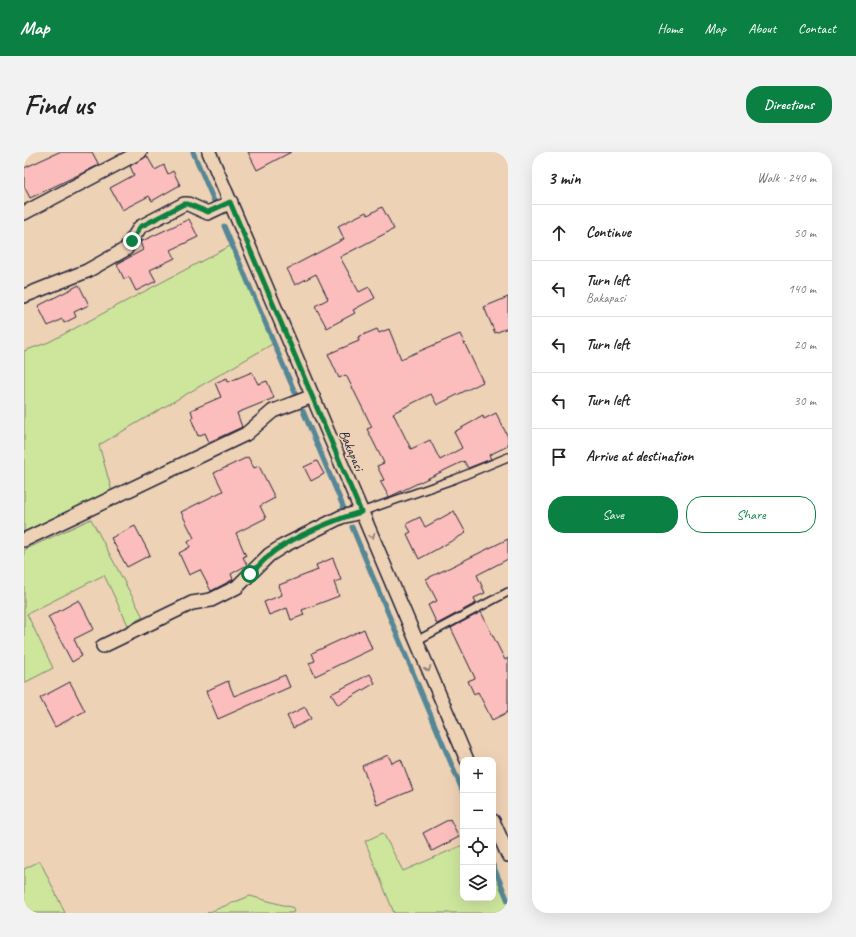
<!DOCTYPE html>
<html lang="en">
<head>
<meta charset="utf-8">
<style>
  body { margin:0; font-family:Caveat,sans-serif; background:#f2f2f2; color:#222 }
  .controls { position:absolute; right:12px; bottom:12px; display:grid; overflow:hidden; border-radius:8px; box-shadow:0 4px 16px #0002 }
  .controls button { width:36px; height:36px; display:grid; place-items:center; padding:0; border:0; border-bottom:1px solid #e0e0e0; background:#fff; color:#222; font:20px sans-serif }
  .stop { position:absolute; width:12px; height:12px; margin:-9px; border:3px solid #0b8043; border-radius:50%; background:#fff }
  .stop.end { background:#0b8043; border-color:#fff; box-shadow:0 1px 4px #0008 }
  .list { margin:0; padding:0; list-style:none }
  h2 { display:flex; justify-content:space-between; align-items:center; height:52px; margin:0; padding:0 16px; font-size:17px }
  h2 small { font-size:13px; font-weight:400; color:#767676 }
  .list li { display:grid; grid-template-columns:26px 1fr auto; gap:12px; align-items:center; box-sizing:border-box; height:56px; padding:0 16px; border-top:1px solid #e0e0e0 }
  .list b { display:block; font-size:15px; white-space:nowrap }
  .list p { margin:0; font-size:13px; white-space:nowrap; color:#767676 }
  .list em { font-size:13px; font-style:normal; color:#767676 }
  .actions { display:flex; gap:8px; padding:12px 16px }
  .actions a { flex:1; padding:9px 0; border:1px solid #0b8043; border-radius:16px; text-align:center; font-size:14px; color:#0b8043 }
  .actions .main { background:#0b8043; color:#fff }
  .icon { flex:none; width:22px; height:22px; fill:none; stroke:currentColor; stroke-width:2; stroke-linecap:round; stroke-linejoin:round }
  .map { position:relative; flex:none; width:484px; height:761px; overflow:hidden; border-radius:16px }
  header { display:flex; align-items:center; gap:24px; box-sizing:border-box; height:56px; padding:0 20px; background:#0b8043; color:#fff }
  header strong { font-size:19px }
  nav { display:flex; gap:22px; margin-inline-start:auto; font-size:14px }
  .intro { display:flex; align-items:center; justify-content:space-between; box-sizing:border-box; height:96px; padding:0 24px }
  h1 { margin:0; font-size:28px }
  .button { padding:10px 18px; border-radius:16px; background:#0b8043; color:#fff; font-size:14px; font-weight:700 }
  main { display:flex; gap:24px; padding:0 24px }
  aside { flex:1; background:#fff; border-radius:16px; box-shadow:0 4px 16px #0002 }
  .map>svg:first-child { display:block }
  .green { fill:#cde69c; stroke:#78846c }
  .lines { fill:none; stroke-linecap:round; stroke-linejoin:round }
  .stream { stroke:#578796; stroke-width:5 }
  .building { fill:#fbbebc; stroke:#22223b }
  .service-casing { stroke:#22223b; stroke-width:10 }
  .minor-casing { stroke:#22223b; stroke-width:16 }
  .service { stroke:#eed2b5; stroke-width:7 }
  .minor { stroke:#eed2b5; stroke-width:13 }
  .oneway { stroke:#887a78 }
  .route { stroke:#0b8043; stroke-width:5 }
  .labels { text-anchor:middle; stroke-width:3.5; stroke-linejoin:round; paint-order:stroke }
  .street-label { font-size:14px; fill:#22223b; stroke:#eed2b5 }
</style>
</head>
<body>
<header>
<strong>Map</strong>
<nav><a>Home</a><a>Map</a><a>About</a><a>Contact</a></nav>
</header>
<div class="intro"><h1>Find us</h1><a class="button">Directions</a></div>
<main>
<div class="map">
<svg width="484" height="761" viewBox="0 0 484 761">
  <rect width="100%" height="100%" fill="#eed2b5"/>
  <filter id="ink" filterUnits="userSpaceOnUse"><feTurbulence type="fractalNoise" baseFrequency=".025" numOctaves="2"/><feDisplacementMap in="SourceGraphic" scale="8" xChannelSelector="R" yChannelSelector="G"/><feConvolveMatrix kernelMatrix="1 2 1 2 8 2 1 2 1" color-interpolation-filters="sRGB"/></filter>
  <g filter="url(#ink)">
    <g class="green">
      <polygon points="208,93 250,191 75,293 89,343 0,385 0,199 25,190"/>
      <polygon points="67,367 119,465 104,473 80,423 3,462 29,516 0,531 0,398"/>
      <polygon points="359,681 379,719 439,693 439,746 469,746 469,713 484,749 484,756 473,761 370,761 341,689"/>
      <polygon points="16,709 41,761 0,761 0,717"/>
      <polygon points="226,744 270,756 269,761 183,761"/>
    </g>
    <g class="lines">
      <g class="stream">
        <polyline points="169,0 190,49"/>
        <polyline points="200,74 272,243"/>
        <polyline points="279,259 321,359"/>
        <polyline points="328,375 439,640"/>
        <polyline points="469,713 484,749"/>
      </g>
    </g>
    <g class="building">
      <polygon points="35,0 68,0 75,13 6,46 0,34 0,16"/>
      <polygon points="224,0 267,0 233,18"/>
      <polygon points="123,4 131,18 140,13 144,22 149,19 156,33 128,49 125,44 98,58 86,36 110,23 106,14"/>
      <polygon points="358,55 370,77 316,105 335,140 345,135 351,146 329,158 331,161 303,176 291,154 304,147 292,122 271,133 263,117 320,87 314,74 342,60 344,63"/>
      <polygon points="165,67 174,85 147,98 151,106 126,118 132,129 112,139 105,125 100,127 93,112 119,98 116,90"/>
      <polygon points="55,133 65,153 50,160 52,165 40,171 38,167 24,174 14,154"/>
      <polygon points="484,145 484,176 471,181 460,155"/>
      <polygon points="353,177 355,181 365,177 377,207 436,182 459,230 413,253 407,242 369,261 387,297 406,288 416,308 438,296 430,280 459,264 460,267 472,261 484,285 484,294 465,303 467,307 444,316 440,309 365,345 356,329 360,328 353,314 360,311 343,277 348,275 322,223 315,226 304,202 335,189 334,185"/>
      <polygon points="228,220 234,232 243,229 250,246 213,261 218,275 185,290 181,281 174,284 167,266 169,265 167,258 197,245 191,231 203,226 204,230"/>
      <polygon points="224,305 230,316 235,314 251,346 236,354 242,366 212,381 222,404 219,405 223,413 207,422 209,427 208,428 187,439 176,418 165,423 155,401 166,395 164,390 170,386 157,360 199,339 190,321"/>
      <polygon points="293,309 300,322 287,329 280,315"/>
      <polygon points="430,359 442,381 395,407 383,382 387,380 382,372 396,365 401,375"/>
      <polygon points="111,374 126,403 103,415 87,386"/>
      <polygon points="484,387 484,407 453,423 461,441 450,446 452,451 413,472 404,453 413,449 402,427"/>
      <polygon points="309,406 317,428 310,430 315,444 278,458 280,463 267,468 263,456 245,463 240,450 258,443 255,433 294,418 292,413"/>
      <polygon points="55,448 70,477 50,487 58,504 48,510 24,465"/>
      <polygon points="457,460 481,508 484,506 484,560 468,568 454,540 450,542 444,529 451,526 427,476"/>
      <polygon points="340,477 348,497 291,524 285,511 291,509 288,501"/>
      <polygon points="346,522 351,531 314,553 307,542"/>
      <polygon points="261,523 266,535 194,567 182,539 204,529 210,544"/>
      <polygon points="46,530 61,559 31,575 16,546"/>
      <polygon points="281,555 287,567 269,576 263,564"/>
      <polygon points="364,603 368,611 377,607 389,638 353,653 338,614"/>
      <polygon points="426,667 435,685 408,699 399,681"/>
    </g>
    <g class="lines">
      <g class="service-casing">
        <g id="service">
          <polyline points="337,360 431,327 484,305"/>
          <polyline points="392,489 484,440"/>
        </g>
      </g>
      <g class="minor-casing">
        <g id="minor">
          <polyline points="185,0 443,608"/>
          <polyline points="0,61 116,0"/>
          <polyline points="0,144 63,119 102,97 116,75 160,52 164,52 184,61 207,50"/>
          <polyline points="0,388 222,282 249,259 289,244"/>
          <polyline points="79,494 168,451 187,448 213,435 245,403 259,394 317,365 337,360"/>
          <polyline points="469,669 484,703"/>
        </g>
      </g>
      <use href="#service" class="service"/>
      <use href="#minor" class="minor"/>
    </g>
    <defs><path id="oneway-chevron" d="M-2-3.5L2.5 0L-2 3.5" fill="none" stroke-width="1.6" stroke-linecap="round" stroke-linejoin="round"/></defs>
    <g class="oneway">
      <use href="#oneway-chevron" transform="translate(348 384) rotate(67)"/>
      <use href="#oneway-chevron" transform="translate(404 517) rotate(67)"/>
    </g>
  </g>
  <g class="lines" filter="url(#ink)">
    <path class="route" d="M108 89 116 75 160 52H164L184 60 206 50 337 360C312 367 272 384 252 398 242 405 235 414 226 422"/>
  </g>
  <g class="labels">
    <g class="street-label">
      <text transform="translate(328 298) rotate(67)" y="5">Bakapasi</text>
    </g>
  </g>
</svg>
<div class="controls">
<button>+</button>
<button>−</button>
<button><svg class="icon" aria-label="locate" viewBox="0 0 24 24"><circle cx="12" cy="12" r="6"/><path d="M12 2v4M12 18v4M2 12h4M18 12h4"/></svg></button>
<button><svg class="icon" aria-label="layers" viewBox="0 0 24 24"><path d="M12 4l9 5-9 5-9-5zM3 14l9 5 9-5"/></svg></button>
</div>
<div class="stop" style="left:226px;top:422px"></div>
<div class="stop end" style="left:108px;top:89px"></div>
</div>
<aside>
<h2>3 min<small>Walk · 240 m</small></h2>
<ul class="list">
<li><svg class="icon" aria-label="ahead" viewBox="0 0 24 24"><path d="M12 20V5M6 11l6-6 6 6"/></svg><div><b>Continue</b></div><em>50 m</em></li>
<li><svg class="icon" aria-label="left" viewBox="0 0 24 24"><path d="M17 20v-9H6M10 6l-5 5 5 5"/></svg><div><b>Turn left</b><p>Bakapasi</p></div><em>140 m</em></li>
<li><svg class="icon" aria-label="left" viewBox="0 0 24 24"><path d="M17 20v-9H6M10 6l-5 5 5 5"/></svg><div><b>Turn left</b></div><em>20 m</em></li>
<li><svg class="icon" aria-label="left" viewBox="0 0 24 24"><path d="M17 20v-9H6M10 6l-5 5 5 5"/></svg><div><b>Turn left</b></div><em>30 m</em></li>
<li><svg class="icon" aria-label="arrive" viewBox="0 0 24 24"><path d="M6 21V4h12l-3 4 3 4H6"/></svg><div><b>Arrive at destination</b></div></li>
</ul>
<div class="actions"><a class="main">Save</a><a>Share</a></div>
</aside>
</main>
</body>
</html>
